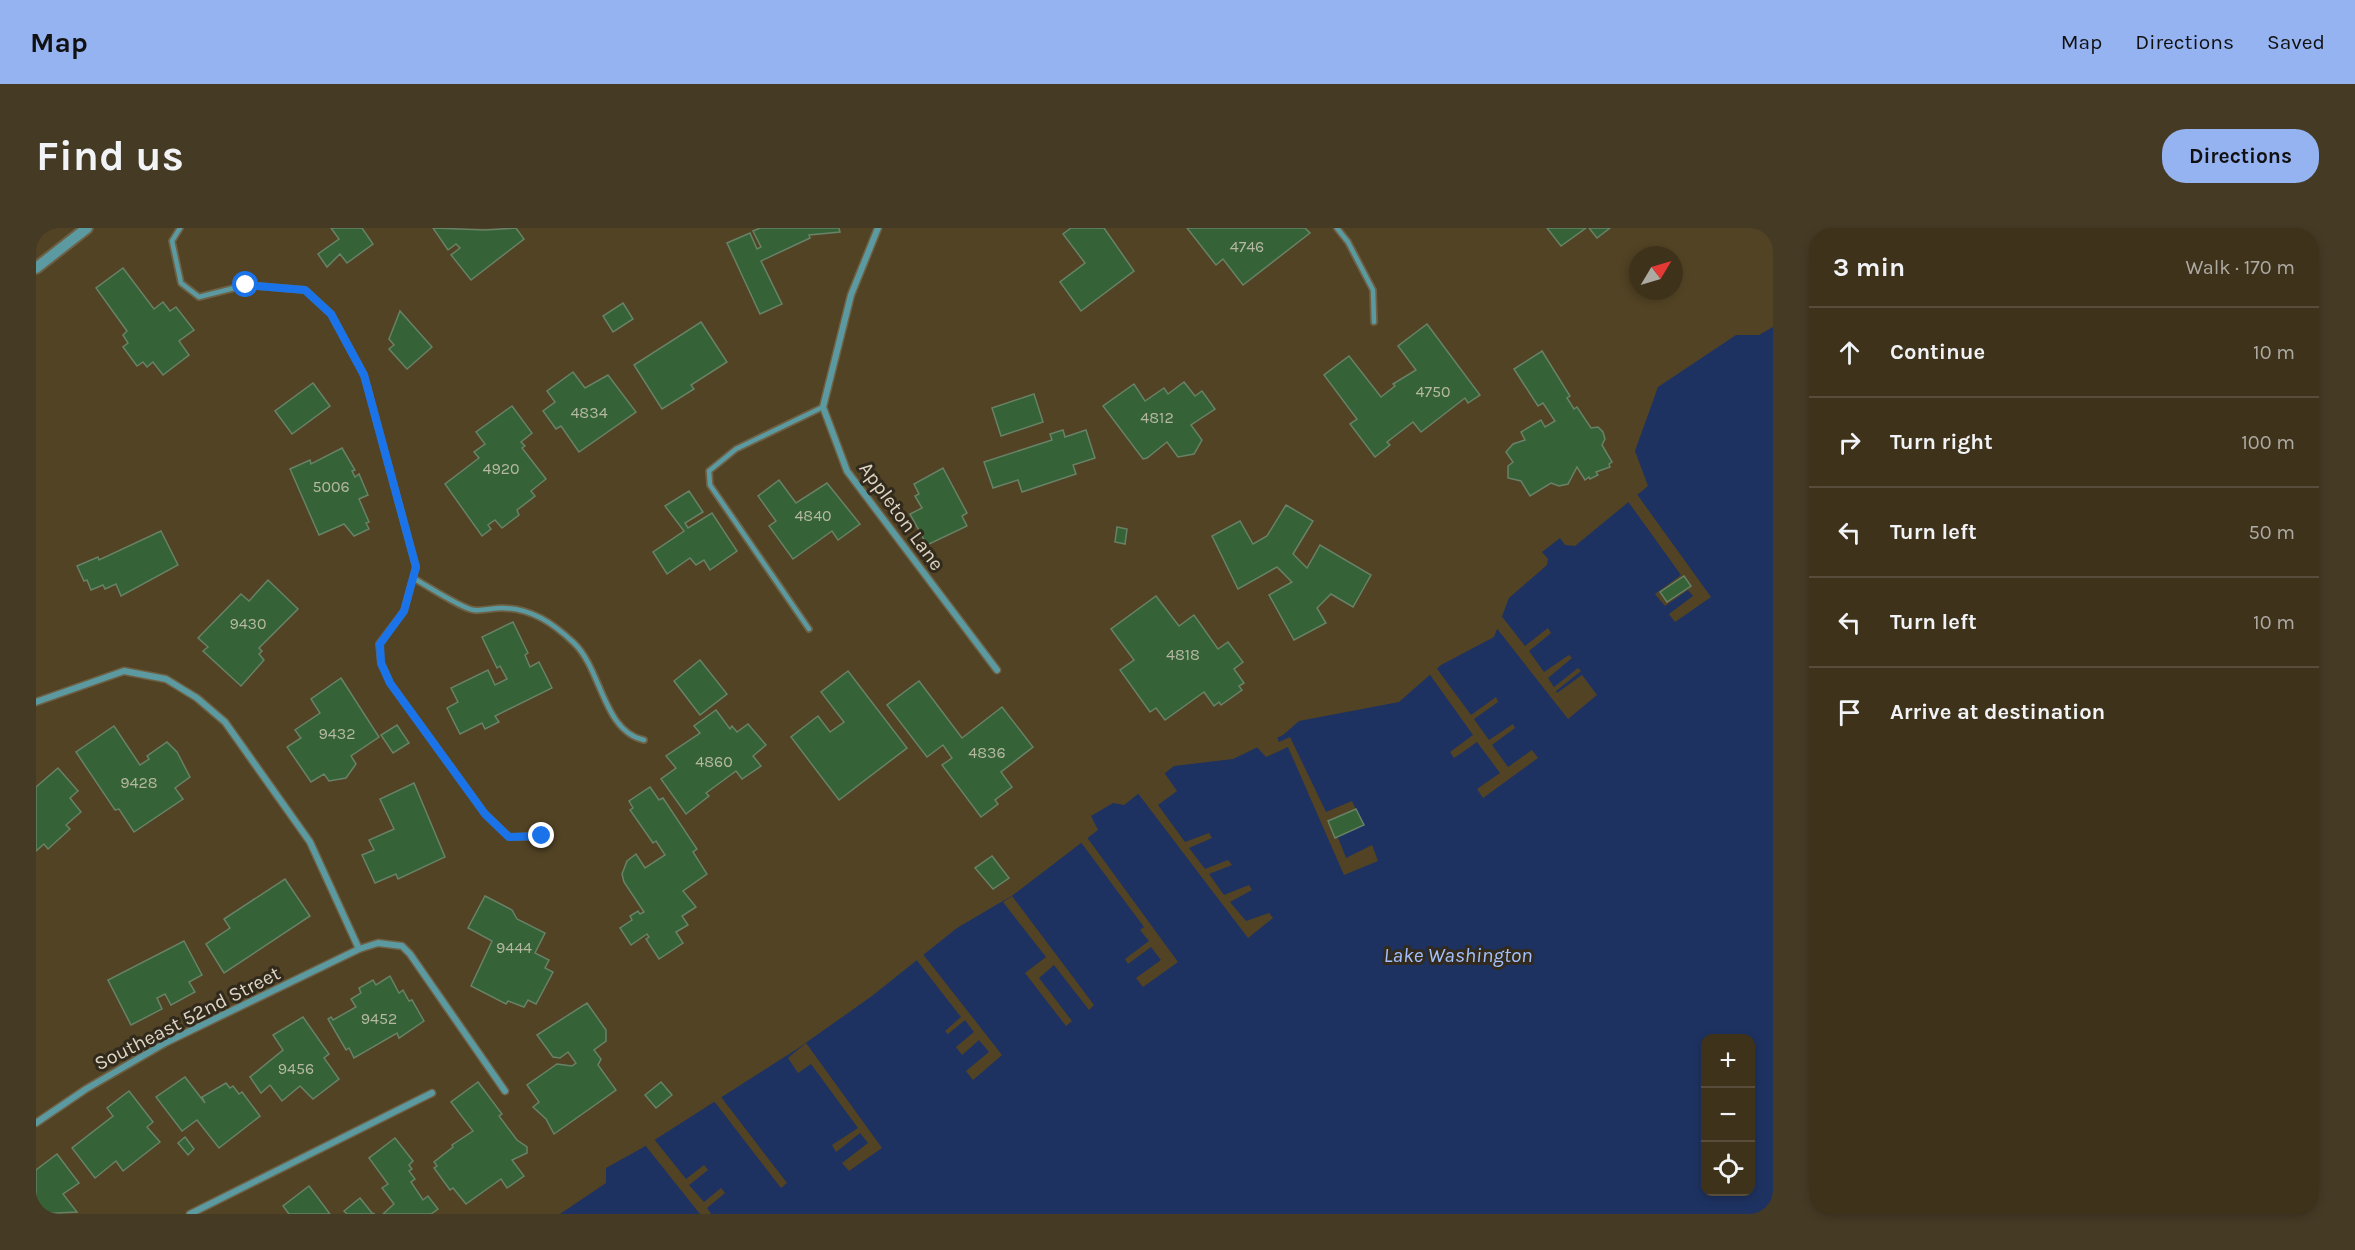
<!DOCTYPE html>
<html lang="en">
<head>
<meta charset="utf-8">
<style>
  body { margin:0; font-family:Karla,sans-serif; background:#453a24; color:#f1f3f6 }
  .controls { position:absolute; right:18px; bottom:18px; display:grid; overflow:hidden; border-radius:12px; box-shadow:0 3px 9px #0003 }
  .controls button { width:54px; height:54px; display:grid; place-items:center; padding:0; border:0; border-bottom:2px solid #574d3a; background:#3e321b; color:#f1f3f6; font:30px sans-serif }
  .compass { position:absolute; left:1593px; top:18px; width:54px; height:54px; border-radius:50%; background:#3e321b; box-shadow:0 3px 9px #0003; rotate:52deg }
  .stop { position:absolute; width:18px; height:18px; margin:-14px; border:4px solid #1a73e8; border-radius:50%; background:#fff }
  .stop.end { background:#1a73e8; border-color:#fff; box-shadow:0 2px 6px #0008 }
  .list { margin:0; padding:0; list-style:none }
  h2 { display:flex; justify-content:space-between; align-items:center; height:78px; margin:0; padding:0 24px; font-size:26px }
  h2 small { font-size:20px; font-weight:400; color:#adaaa3 }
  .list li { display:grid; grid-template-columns:39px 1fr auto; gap:18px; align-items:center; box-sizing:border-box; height:90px; padding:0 24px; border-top:2px solid #574d3a }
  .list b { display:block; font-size:22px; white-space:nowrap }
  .list em { font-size:20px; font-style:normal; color:#adaaa3 }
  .icon { flex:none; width:33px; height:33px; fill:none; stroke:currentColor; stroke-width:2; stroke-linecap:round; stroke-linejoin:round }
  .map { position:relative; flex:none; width:1737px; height:986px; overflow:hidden; border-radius:24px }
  header { display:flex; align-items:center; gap:36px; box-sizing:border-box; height:84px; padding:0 30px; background:#95b2f1; color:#111 }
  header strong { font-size:28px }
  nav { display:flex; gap:33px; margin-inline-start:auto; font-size:21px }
  .intro { display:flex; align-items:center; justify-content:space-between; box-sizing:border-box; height:144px; padding:0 36px }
  h1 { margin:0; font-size:42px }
  .button { padding:15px 27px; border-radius:24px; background:#95b2f1; color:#111; font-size:21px; font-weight:700 }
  main { display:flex; gap:36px; padding:0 36px }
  aside { flex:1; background:#3e321b; border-radius:24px; box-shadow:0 3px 9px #0003 }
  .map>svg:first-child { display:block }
  .water { fill:#1e3261; fill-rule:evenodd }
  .pier { fill:#524324 }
  .building { fill:#356236; stroke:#688267; stroke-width:1.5 }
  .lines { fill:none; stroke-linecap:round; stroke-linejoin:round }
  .service-casing { stroke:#6e6044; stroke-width:8 }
  .minor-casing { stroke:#6e6044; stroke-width:9 }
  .tertiary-casing { stroke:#6e6044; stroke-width:14 }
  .service { stroke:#5a9aa0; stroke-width:4.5 }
  .minor { stroke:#5a9aa0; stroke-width:6 }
  .tertiary { stroke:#5a9aa0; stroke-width:10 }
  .route { stroke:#1a73e8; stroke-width:8 }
  .labels { text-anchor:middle; stroke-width:6; stroke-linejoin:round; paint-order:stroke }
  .number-label { font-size:16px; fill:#b4b8a0 }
  .street-label { font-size:20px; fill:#ded5c3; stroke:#322b1d }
  .water-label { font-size:21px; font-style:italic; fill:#a3c1ff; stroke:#322b1d }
</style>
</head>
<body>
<header>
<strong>Map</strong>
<nav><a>Map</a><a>Directions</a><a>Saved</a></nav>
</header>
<div class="intro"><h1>Find us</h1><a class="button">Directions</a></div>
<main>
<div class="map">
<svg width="1737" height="986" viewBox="0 0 1737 986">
  <rect width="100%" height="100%" fill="#524324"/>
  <path class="water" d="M1737 99V986H524L570 955V940L606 920 761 821 836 768 921 700 977 667 1062 602 1055 588 1077 575 1088 577 1138 538 1197 531 1247 507 1263 493 1363 474 1405 437 1458 409 1473 370 1511 337 1512 331 1506 324 1524 310 1529 317 1539 318 1612 258 1599 223 1622 159 1700 107H1723ZM1670 810H1714V964H1670Z"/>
  <g class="pier">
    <polygon points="1600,265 1675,369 1639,394 1633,386 1657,368 1652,362 1629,378 1619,366 1645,347 1591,272"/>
    <polygon points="1464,386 1489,418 1512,400 1515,405 1493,423 1508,444 1533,427 1536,430 1512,450 1518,459 1542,440 1545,443 1520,463 1521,465 1546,447 1561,467 1532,491 1459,398"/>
    <polygon points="1399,438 1435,487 1460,469 1462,474 1438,491 1453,512 1477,496 1479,500 1456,517 1472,539 1496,522 1502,530 1447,570 1441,561 1464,545 1441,514 1418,530 1414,524 1437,507 1392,444"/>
    <polygon points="1240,507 1243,514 1254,509 1290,584 1316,573 1326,595 1301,607 1310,630 1336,617 1342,633 1308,647 1252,519 1230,529 1219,517"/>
    <polygon points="1127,543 1141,563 1122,577 1149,614 1173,605 1176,610 1153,620 1169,641 1192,632 1196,637 1173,646 1188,667 1213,657 1216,662 1194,674 1210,693 1233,685 1237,690 1212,710 1101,564"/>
    <polygon points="1050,608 1142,734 1107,759 1100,750 1125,732 1115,719 1092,736 1089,731 1113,713 1104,702 1108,699 1044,613"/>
    <polygon points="976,668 1058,777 1053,782 1018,737 1003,750 1036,793 1030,798 989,745 1010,729 967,674"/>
    <polygon points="886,725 966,827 937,852 930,843 953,824 943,812 926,827 920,819 938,804 929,792 912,806 909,803 925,789 879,730"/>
    <polygon points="770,815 846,920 813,943 806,935 832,915 824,905 800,924 796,917 822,900 775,836 762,845 752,830"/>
    <polygon points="685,869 751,955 745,960 678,873"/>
    <polygon points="618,911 650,951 668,937 672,942 653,957 668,974 685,960 689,965 671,980 675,986 664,986 609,917"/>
  </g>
  <g class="building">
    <polygon points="295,0 326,0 337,16 311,35 304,26 291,39 282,26 303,11"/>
    <polygon points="397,0 449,2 480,0 488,11 435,52 415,27 424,20 420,16 412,22"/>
    <polygon points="724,0 803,0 804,4 773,7 774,10 725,33 746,76 724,86 691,15 714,5 721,21 725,19 717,3"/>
    <polygon points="1035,0 1068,0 1098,43 1045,83 1024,54 1049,35 1027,6"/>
    <polygon points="1151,0 1269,0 1274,5 1207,57 1187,31 1180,37"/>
    <polygon points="1511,0 1550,0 1525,18"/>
    <polygon points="1553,0 1574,0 1561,10"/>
    <polygon points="87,40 118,81 127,74 134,83 140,79 158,102 143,113 153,127 127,147 117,134 111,139 107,134 101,138 87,119 92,115 87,107 91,103 60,60"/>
    <polygon points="587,75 597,91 577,104 567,88"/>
    <polygon points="364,83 396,119 371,141 353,121 358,117 353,111"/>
    <polygon points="665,94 691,134 655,157 658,161 626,181 598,137"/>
    <polygon points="1391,96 1444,167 1432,175 1429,170 1385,204 1377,194 1351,214 1354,217 1339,229 1314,196 1321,191 1288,147 1313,128 1345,169 1359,158 1357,156 1380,142 1362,118"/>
    <polygon points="1506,123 1534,168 1531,170 1538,181 1541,179 1555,200 1562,199 1567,204 1569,211 1566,217 1576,234 1573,236 1574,239 1560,244 1562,247 1554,251 1553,249 1549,252 1541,239 1532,256 1523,258 1515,255 1494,268 1485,253 1472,250 1472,238 1477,234 1470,224 1477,216 1489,212 1485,204 1505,192 1509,199 1519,193 1507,175 1502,178 1478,141"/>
    <polygon points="537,144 549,160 572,147 600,184 543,224 525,198 520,201 507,183 519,174 511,163"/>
    <polygon points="1148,154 1159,168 1166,163 1179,181 1155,197 1166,212 1158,226 1142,229 1131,214 1111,230 1107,231 1067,178 1098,156 1109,173 1128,160 1132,166"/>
    <polygon points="277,155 294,178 256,206 239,183"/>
    <polygon points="998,166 1007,194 965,208 956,180"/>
    <polygon points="476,178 496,205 485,214 489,218 486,220 510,251 495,263 499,268 481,282 483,287 466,300 459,292 452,297 455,301 446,308 409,256 443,230 438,224 449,216 440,204"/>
    <polygon points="1027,202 1029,209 1050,202 1059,230 1037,237 1040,246 986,264 982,252 957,260 948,234 1016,212 1014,206"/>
    <polygon points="306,220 319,242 316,243 319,249 323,246 332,267 323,271 333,294 330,295 333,301 318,308 308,296 283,307 254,241 274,232 275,236"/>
    <polygon points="907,240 931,285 926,288 931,298 891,317 874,286 886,280 879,268 883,266 878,256"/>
    <polygon points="743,252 760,275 791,255 824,296 802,312 796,303 757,331 733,298 740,293 722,268"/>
    <polygon points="653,263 667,284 649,295 652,300 676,285 701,323 674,342 668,332 660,337 654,330 631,346 617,324 648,303 629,278"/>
    <polygon points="1250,277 1277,293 1257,326 1271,340 1284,317 1335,347 1317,379 1295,366 1281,380 1290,395 1258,412 1233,367 1256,354 1241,339 1202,361 1176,308 1204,293 1217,316 1231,308"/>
    <polygon points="1081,299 1091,301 1089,316 1079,314"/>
    <polygon points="125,303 142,337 85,368 80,356 69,361 67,357 55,362 51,352 48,353 41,338 62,329 63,332"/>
    <polygon points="1648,348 1655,358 1631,374 1624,364"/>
    <polygon points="232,352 262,381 223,420 226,423 223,426 228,432 205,458 167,423 172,419 162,410 205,366 213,373"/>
    <polygon points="1120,368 1143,398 1158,387 1182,421 1192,414 1207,434 1198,441 1208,455 1203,458 1206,462 1185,477 1183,474 1178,478 1168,464 1129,492 1120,480 1114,484 1084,442 1098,432 1075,401"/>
    <polygon points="477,394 492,425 489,427 494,439 503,434 516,460 459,488 463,494 449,501 446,495 424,506 411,480 422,474 415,460 452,442 459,457 471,451 464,438 461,440 446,409"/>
    <polygon points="664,432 691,466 664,487 638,453"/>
    <polygon points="812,443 871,520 803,572 755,509 782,488 794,504 808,494 785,464"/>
    <polygon points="305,450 343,509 315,528 320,536 310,550 293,553 288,546 275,554 251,519 265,510 259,502 284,485 275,471"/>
    <polygon points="883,453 926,510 966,479 997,519 965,544 976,559 959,572 962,576 945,589 906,537 916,530 907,517 891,529 851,477"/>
    <polygon points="680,482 694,501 696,498 701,504 712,496 730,517 717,528 725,538 706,551 700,543 670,565 673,568 650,586 625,551 640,540 630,528 664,505 658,498"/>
    <polygon points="361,497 373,515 357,525 345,507"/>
    <polygon points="78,498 104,537 113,531 111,528 131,514 141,524 154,549 139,560 147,571 98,604 83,581 79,582 40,524"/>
    <polygon points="22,540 42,563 34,570 45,584 30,597 34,601 12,621 8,616 0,623 0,559"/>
    <polygon points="378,555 409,629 362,651 360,646 339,655 326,627 338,622 333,612 358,601 344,571"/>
    <polygon points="614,559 623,572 627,570 661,621 657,624 671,646 647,663 660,679 646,688 652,697 640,704 647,715 623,731 610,711 613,709 611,706 595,717 584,700 596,692 594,688 602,683 604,686 608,684 588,654 586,646 591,633 600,626 609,640 629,627 620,613 617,615 594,582 597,580 593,573"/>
    <polygon points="1320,581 1328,597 1299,610 1292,593"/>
    <polygon points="956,628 973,650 957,661 939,640"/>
    <polygon points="249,651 274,688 188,745 170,716 194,700 188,691"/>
    <polygon points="449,668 476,682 481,691 509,705 499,725 513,732 509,740 517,744 500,776 492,772 488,779 472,773 470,776 435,758 456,713 432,700"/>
    <polygon points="148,713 166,747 153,754 159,764 135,777 129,766 121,770 126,781 95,797 72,752"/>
    <polygon points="354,748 363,765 367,762 373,773 376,772 388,793 363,810 361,805 318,830 313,820 310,822 292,791 295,789 297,792 320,779 315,771 325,765 323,760 337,752 340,757"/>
    <polygon points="551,775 570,802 570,813 558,822 565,831 562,837 580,862 518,906 510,891 497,879 503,874 491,857 521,836 536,838 540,835 532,824 524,830 517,829 501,807"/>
    <polygon points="267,789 293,826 288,830 303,851 277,871 264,858 246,873 234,857 225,865 214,849 247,822 237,807"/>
    <polygon points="149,849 169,875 166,869 190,855 194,860 197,858 203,866 206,864 224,888 183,920 161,892 146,903 120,869"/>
    <polygon points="442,854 466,886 463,888 481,912 491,919 491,925 476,932 488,948 471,960 465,951 430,976 417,960 414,962 398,940 401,938 398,934 417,919 416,917 437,903 415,874"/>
    <polygon points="625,854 636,867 620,880 609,867"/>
    <polygon points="93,863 117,894 111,899 124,914 87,943 80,933 59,950 36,920 77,888 71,880"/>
    <polygon points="149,909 158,921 152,927 142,915"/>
    <polygon points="359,910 377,933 373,937 376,941 373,943 379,951 375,954 387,972 392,968 402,981 395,986 347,986 358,976 346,960 352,956 333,930"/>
    <polygon points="21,926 43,955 27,966 41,984 0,986 0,942"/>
    <polygon points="273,958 294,986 253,986 247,978"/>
    <polygon points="324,970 336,985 339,986 311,986 308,983"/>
  </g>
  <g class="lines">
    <g class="service-casing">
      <g id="service">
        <polyline points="144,0 136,13 145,55 163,69 210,57 269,62 295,86 328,147 380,339 368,383 343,416 345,435 354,455 449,586 473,609 506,608"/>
        <polyline points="1301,0 1312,14 1337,62 1338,94"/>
        <path d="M377 350C390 357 426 381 438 382 447 383 457 380 466 380 495 380 517 395 538 415 566 442 567 503 608 512"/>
        <polyline points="773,401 674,257 673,243 700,221 787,179"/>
      </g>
    </g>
    <g class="minor-casing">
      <g id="minor">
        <polyline points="842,0 815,67 787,179 811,243 961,442"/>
        <polyline points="0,474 88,443 130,451 161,470 189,494 274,614 323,721"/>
        <polyline points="0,895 50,861 129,815 323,721 342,715 366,718 374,726 469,863"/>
        <polyline points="154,986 396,865"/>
      </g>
    </g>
    <g class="tertiary-casing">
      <polyline id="tertiary" points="0,40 51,0"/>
    </g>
    <use href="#service" class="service"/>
    <use href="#minor" class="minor"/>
    <use href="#tertiary" class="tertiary"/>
  </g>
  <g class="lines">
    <polyline class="route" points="210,57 269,62 295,86 328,147 380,339 368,383 344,416 345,435 354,455 449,586 473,609 506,608"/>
  </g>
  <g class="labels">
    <g class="number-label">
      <text x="1211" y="24">4746</text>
      <text x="1397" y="169">4750</text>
      <text x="553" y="190">4834</text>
      <text x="1121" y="195">4812</text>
      <text x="465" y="246">4920</text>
      <text x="295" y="264">5006</text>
      <text x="777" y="293">4840</text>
      <text x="212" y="401">9430</text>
      <text x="1147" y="432">4818</text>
      <text x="301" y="511">9432</text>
      <text x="951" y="530">4836</text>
      <text x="678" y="539">4860</text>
      <text x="103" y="560">9428</text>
      <text x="478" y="725">9444</text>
      <text x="343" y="796">9452</text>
      <text x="260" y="846">9456</text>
    </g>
    <g class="street-label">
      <text transform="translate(866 288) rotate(54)" y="7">Appleton Lane</text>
      <text transform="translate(151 790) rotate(-27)" y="7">Southeast 52nd Street</text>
    </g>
    <g class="water-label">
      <text x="1422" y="734">Lake Washington</text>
    </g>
  </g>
</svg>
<div class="controls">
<button>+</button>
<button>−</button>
<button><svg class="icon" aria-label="locate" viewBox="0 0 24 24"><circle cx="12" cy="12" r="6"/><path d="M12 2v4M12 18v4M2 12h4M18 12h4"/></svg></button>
</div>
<svg class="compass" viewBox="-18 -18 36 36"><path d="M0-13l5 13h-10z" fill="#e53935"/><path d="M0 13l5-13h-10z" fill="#adaaa3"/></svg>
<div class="stop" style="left:210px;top:57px"></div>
<div class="stop end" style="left:506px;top:608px"></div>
</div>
<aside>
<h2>3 min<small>Walk · 170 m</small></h2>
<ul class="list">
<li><svg class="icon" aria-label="ahead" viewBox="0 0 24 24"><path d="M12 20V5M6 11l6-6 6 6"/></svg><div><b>Continue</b></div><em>10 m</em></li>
<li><svg class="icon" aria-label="right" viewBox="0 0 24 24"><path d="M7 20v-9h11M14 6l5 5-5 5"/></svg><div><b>Turn right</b></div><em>100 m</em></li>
<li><svg class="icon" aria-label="left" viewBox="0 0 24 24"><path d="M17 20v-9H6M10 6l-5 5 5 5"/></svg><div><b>Turn left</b></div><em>50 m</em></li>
<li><svg class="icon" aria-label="left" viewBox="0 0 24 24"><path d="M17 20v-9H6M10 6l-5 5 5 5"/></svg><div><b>Turn left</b></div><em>10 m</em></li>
<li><svg class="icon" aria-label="arrive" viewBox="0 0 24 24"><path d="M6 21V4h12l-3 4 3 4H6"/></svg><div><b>Arrive at destination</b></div></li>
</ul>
</aside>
</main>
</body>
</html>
